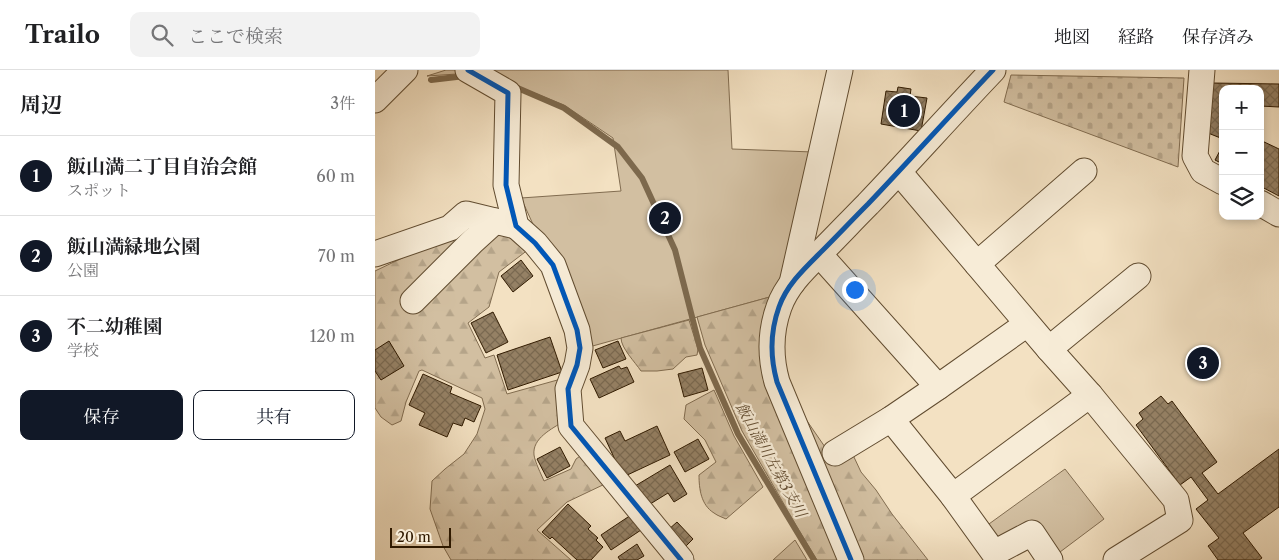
<!DOCTYPE html>
<html lang="ja">
<head>
<meta charset="utf-8">
<style>
  body { margin:0; font-family:"Libre Caslon Text","Noto Serif JP",serif; background:#f2f2f2; color:#202124 }
  .controls { position:absolute; right:15px; top:15px; display:grid; overflow:hidden; border-radius:10px; box-shadow:0 2px 8px #0003 }
  .controls button { width:45px; height:45px; display:grid; place-items:center; padding:0; border:0; border-bottom:1px solid #e0e0e0; background:#fff; color:#202124; font:25px sans-serif }
  .scale { position:absolute; left:15px; bottom:12px; width:61px; box-sizing:border-box; padding-left:5px; border:2px solid #301a00; border-top:0; font-size:14px; line-height:18px; white-space:nowrap; color:#301a00; -webkit-text-stroke:4px #f7ecd7; paint-order:stroke }
  .you { position:absolute; left:479px; top:219px; width:18px; height:18px; margin:-12px; border:4px solid #fff; border-radius:50%; background:#1a73e8; box-shadow:0 0 0 8px #1a73e833 }
  .badge { display:grid; place-items:center; width:32px; height:32px; border-radius:50%; background:#111827; color:#fff; font-size:16px; font-weight:700 }
  .pin { position:absolute; translate:-50% -50%; border:2px solid #fff; box-shadow:0 1px 5px #0006 }
  .list { margin:0; padding:0; list-style:none }
  h2 { display:flex; justify-content:space-between; align-items:center; height:65px; margin:0; padding:0 20px; font-size:21px }
  h2 small { font-size:16px; font-weight:400; color:#757577 }
  .list li { display:grid; grid-template-columns:32px 1fr auto; gap:15px; align-items:center; box-sizing:border-box; height:80px; padding:0 20px; border-top:1px solid #e0e0e0 }
  .list b { display:block; font-size:19px; white-space:nowrap }
  .list p { margin:0; font-size:16px; white-space:nowrap; color:#757577 }
  .list em { font-size:16px; font-style:normal; color:#757577 }
  .actions { display:flex; gap:10px; padding:15px 20px }
  .actions a { flex:1; padding:11px 0; border:1px solid #111827; border-radius:10px; text-align:center; font-size:18px; color:#111827 }
  .actions .main { background:#111827; color:#fff }
  .icon { flex:none; width:28px; height:28px; fill:none; stroke:currentColor; stroke-width:2; stroke-linecap:round; stroke-linejoin:round }
  .map { position:relative; flex:none; width:904px; height:490px; overflow:hidden }
  header { display:flex; align-items:center; gap:30px; box-sizing:border-box; height:70px; padding:0 25px; background:#fff; border-bottom:1px solid #e0e0e0 }
  header strong { font-size:24px }
  nav { display:flex; gap:28px; margin-inline-start:auto; font-size:18px }
  .search { width:350px; height:45px; background:#f2f2f2; display:flex; align-items:center; gap:12px; box-sizing:border-box; padding:0 18px; border-radius:10px; color:#757577; font-size:19px }
  main { display:flex }
  aside { flex:1; background:#fff }
  .map>svg:first-child { display:block }
  .green { fill:#d2bfa1; stroke:#816c50 }
  .forest { fill:url(#forest-firs); stroke:#816c50 }
  .cemetery { fill:url(#cemetery-stones); stroke:#816c50 }
  .lines { fill:none; stroke-linecap:round; stroke-linejoin:round }
  .stream { stroke:#7d694d; stroke-width:6 }
  .building { fill:url(#building-cross-hatch); stroke:#301a00 }
  .minor-casing { stroke:#614c30; stroke-width:27 }
  .minor { stroke:#f7ecd7; stroke-width:25 }
  .cycleway-casing { stroke:#f7ecd7; stroke-width:8 }
  .cycleway { stroke:#0057b8; stroke-width:5 }
  .labels { text-anchor:middle; stroke-width:4.5; stroke-linejoin:round; paint-order:stroke }
  .water-label { font-size:15px; font-style:italic; fill:#644e33; stroke:#f7ecd7 }
</style>
</head>
<body>
<header>
<strong>Trailo</strong>
<div class="search"><svg class="icon" aria-label="search" viewBox="0 0 24 24"><circle cx="10" cy="10" r="6"/><path d="M15 15l6 6"/></svg>ここで検索</div>
<nav><a>地図</a><a>経路</a><a>保存済み</a></nav>
</header>
<main>
<aside>
<h2>周辺<small>3件</small></h2>
<ul class="list">
<li><span class="badge">1</span><div><b>飯山満二丁目自治会館</b><p>スポット</p></div><em>60 m</em></li>
<li><span class="badge">2</span><div><b>飯山満緑地公園</b><p>公園</p></div><em>70 m</em></li>
<li><span class="badge">3</span><div><b>不二幼稚園</b><p>学校</p></div><em>120 m</em></li>
</ul>
<div class="actions"><a class="main">保存</a><a>共有</a></div>
</aside>
<div class="map">
<svg width="904" height="490" viewBox="0 0 904 490">
  <defs>
    <pattern id="forest-firs" width="22" height="20" patternUnits="userSpaceOnUse" patternTransform="scale(1.25)"><rect width="22" height="20" fill="#d2bfa1"/><path d="M5 1l3.5 6h-7zM16 11l3.5 6h-7z" fill="#b5a489"/></pattern>
    <pattern id="cemetery-stones" width="16" height="16" patternUnits="userSpaceOnUse" patternTransform="scale(1.25)"><rect width="16" height="16" fill="#d2bfa1"/><path d="M2 7V4a2 2 0 0 1 4 0v3zM10 15v-3a2 2 0 0 1 4 0v3z" fill="#b5a489"/></pattern>
    <pattern id="building-cross-hatch" width="8" height="8" patternUnits="userSpaceOnUse" patternTransform="scale(1.25)"><rect width="8" height="8" fill="#958165"/><path d="M0 0l8 8M0 8l8-8" fill="none" stroke="#7a6951"/></pattern>
  </defs>
  <rect width="100%" height="100%" fill="#f3e1c2"/>
  <filter id="stains"><feTurbulence type="fractalNoise" baseFrequency=".004" numOctaves="4"/><feColorMatrix values="0 0 0 0 .2 0 0 0 0 .09 0 0 0 0 .02 0 0 0 .5 -.17"/></filter>
  <radialGradient id="worn" r=".72"><stop offset=".6" stop-color="#630" stop-opacity="0"/><stop offset="1" stop-color="#630" stop-opacity=".3"/></radialGradient>
  <g class="green">
    <polygon points="71,0 353,0 357,79 438,82 402,225 214,277 146,128 246,121 238,68 189,35 112,4 82,4 52,6"/>
    <polygon points="690,399 729,449 681,485 661,455 620,474 607,459"/>
    <polygon points="420,470 432,490 398,490"/>
  </g>
  <g class="forest">
    <path d="M91 149 158 176 124 202 114 237 93 253 110 288 119 285 132 324 186 309 189 351C177 359 157 368 159 385 160 392 166 404 169 411L196 399 201 389 208 384 232 413 192 432 162 460 196 490H76L68 476 55 439 57 411 70 399 89 384 102 364 110 339 107 328 47 300 44 301 31 332 26 351 17 355 6 347 0 338V201L65 170Z"/>
    <polygon points="402,225 390,259 468,490 442,490 422,457 367,361 330,275 322,247"/>
    <path d="M314 250 323 279 322 285 311 287 298 299 282 301H266C260 292 246 278 246 268Z"/>
    <path d="M339 320 359 366 388 417 351 449C347 447 343 446 339 443 326 435 324 419 324 405L341 392 330 370 309 349 311 335Z"/>
    <polygon points="430,348 461,393 478,385 486,402 501,420 517,444 553,490 486,490"/>
  </g>
  <polygon class="cemetery" points="636,5 809,8 803,97 629,32"/>
  <g class="lines">
    <g class="stream">
      <polyline points="56,10 90,6"/>
      <polyline points="138,16 189,38 243,77 267,108 300,180 325,278 363,364 439,490"/>
    </g>
  </g>
  <g class="building">
    <polygon points="836,13 904,14 904,37 885,36 885,19 848,19 848,69 833,63"/>
    <polygon points="523,17 536,19 535,26 552,28 546,61 506,54 511,21 522,22"/>
    <polygon points="885,70 904,79 904,126 885,116"/>
    <polygon points="848,75 848,94 840,90"/>
    <polygon points="146,190 158,206 138,222 126,206"/>
    <polygon points="118,242 133,272 111,283 96,253"/>
    <polygon points="175,267 187,302 133,320 122,285"/>
    <polygon points="14,271 29,296 6,310 0,301 0,280"/>
    <polygon points="243,271 251,289 228,298 220,280"/>
    <polygon points="244,296 246,299 252,297 259,312 224,328 215,309"/>
    <polygon points="327,298 333,320 309,327 303,304"/>
    <polygon points="48,304 77,317 75,323 106,336 99,352 90,348 87,356 78,353 72,367 44,355 50,343 34,335"/>
    <polygon points="786,326 793,334 797,331 842,392 827,403 843,424 904,379 904,437 868,463 887,488 884,490 843,490 833,476 844,468 821,439 833,430 816,407 805,415 761,355 768,349 764,343"/>
    <polygon points="282,356 295,385 248,407 230,368 245,361 250,371"/>
    <polygon points="323,369 334,389 310,402 299,382"/>
    <polygon points="185,377 195,396 172,408 162,389"/>
    <polygon points="295,395 312,424 299,432 293,423 272,436 260,416"/>
    <polygon points="193,434 216,456 213,459 223,468 221,470 228,477 216,490 202,490 177,467 175,469 167,462"/>
    <polygon points="256,445 266,460 236,480 226,465"/>
    <polygon points="302,452 318,469 309,478 293,460"/>
    <polygon points="262,474 269,486 262,490 245,490 243,487"/>
  </g>
  <g class="lines">
    <g class="minor-casing">
      <g id="minor">
        <polyline points="93,0 133,23 131,115 141,156 160,173 178,195 202,260 205,278 202,295 193,319 196,356 306,490"/>
        <polyline points="827,0 820,86 828,101 848,112"/>
        <polyline points="0,30 30,0"/>
        <polyline points="524,102 674,279 715,325 801,430 805,450 741,490"/>
        <polyline points="885,133 904,144"/>
        <polyline points="0,184 75,158 91,144 141,156"/>
        <polyline points="444,184 563,317"/>
        <polyline points="602,194 709,101"/>
        <polyline points="417,213 465,0"/>
        <polyline points="38,231 98,171 120,151 131,153"/>
        <polyline points="674,279 763,206"/>
        <polyline points="516,349 578,426 619,483 657,463 675,490"/>
        <polyline points="460,383 516,349 563,317 652,254"/>
        <polyline points="578,426 715,325"/>
        <path d="M476 490 402 312C395 287 395 262 404 237 412 214 431 197 448 180 463 165 478 149 493 134 535 90 576 44 618 0"/>
      </g>
    </g>
    <use href="#minor" class="minor"/>
    <g class="cycleway-casing">
      <g id="cycleway">
        <polyline points="93,0 133,23 131,115 141,156 160,173 178,195 202,260 205,278 202,295 193,319 196,356 306,490"/>
        <path d="M476 490 402 312C395 287 395 262 404 237 412 214 431 197 448 180 463 165 478 149 493 134 535 90 576 44 618 0"/>
      </g>
    </g>
    <use href="#cycleway" class="cycleway"/>
  </g>
  <g class="labels">
    <g class="water-label">
      <text transform="translate(396 390) rotate(61)" y="5">飯山満川左第3支川</text>
    </g>
  </g>
  <rect width="100%" height="100%" filter="url(#stains)"/>
  <rect width="100%" height="100%" fill="url(#worn)"/>
</svg>
<div class="controls">
<button>+</button>
<button>−</button>
<button><svg class="icon" aria-label="layers" viewBox="0 0 24 24"><path d="M12 4l9 5-9 5-9-5zM3 14l9 5 9-5"/></svg></button>
</div>
<div class="scale">20 m</div>
<div class="you"></div>
<div class="pin badge" style="left:529px;top:41px">1</div>
<div class="pin badge" style="left:290px;top:148px">2</div>
<div class="pin badge" style="left:828px;top:293px">3</div>
</div>
</main>
</body>
</html>
